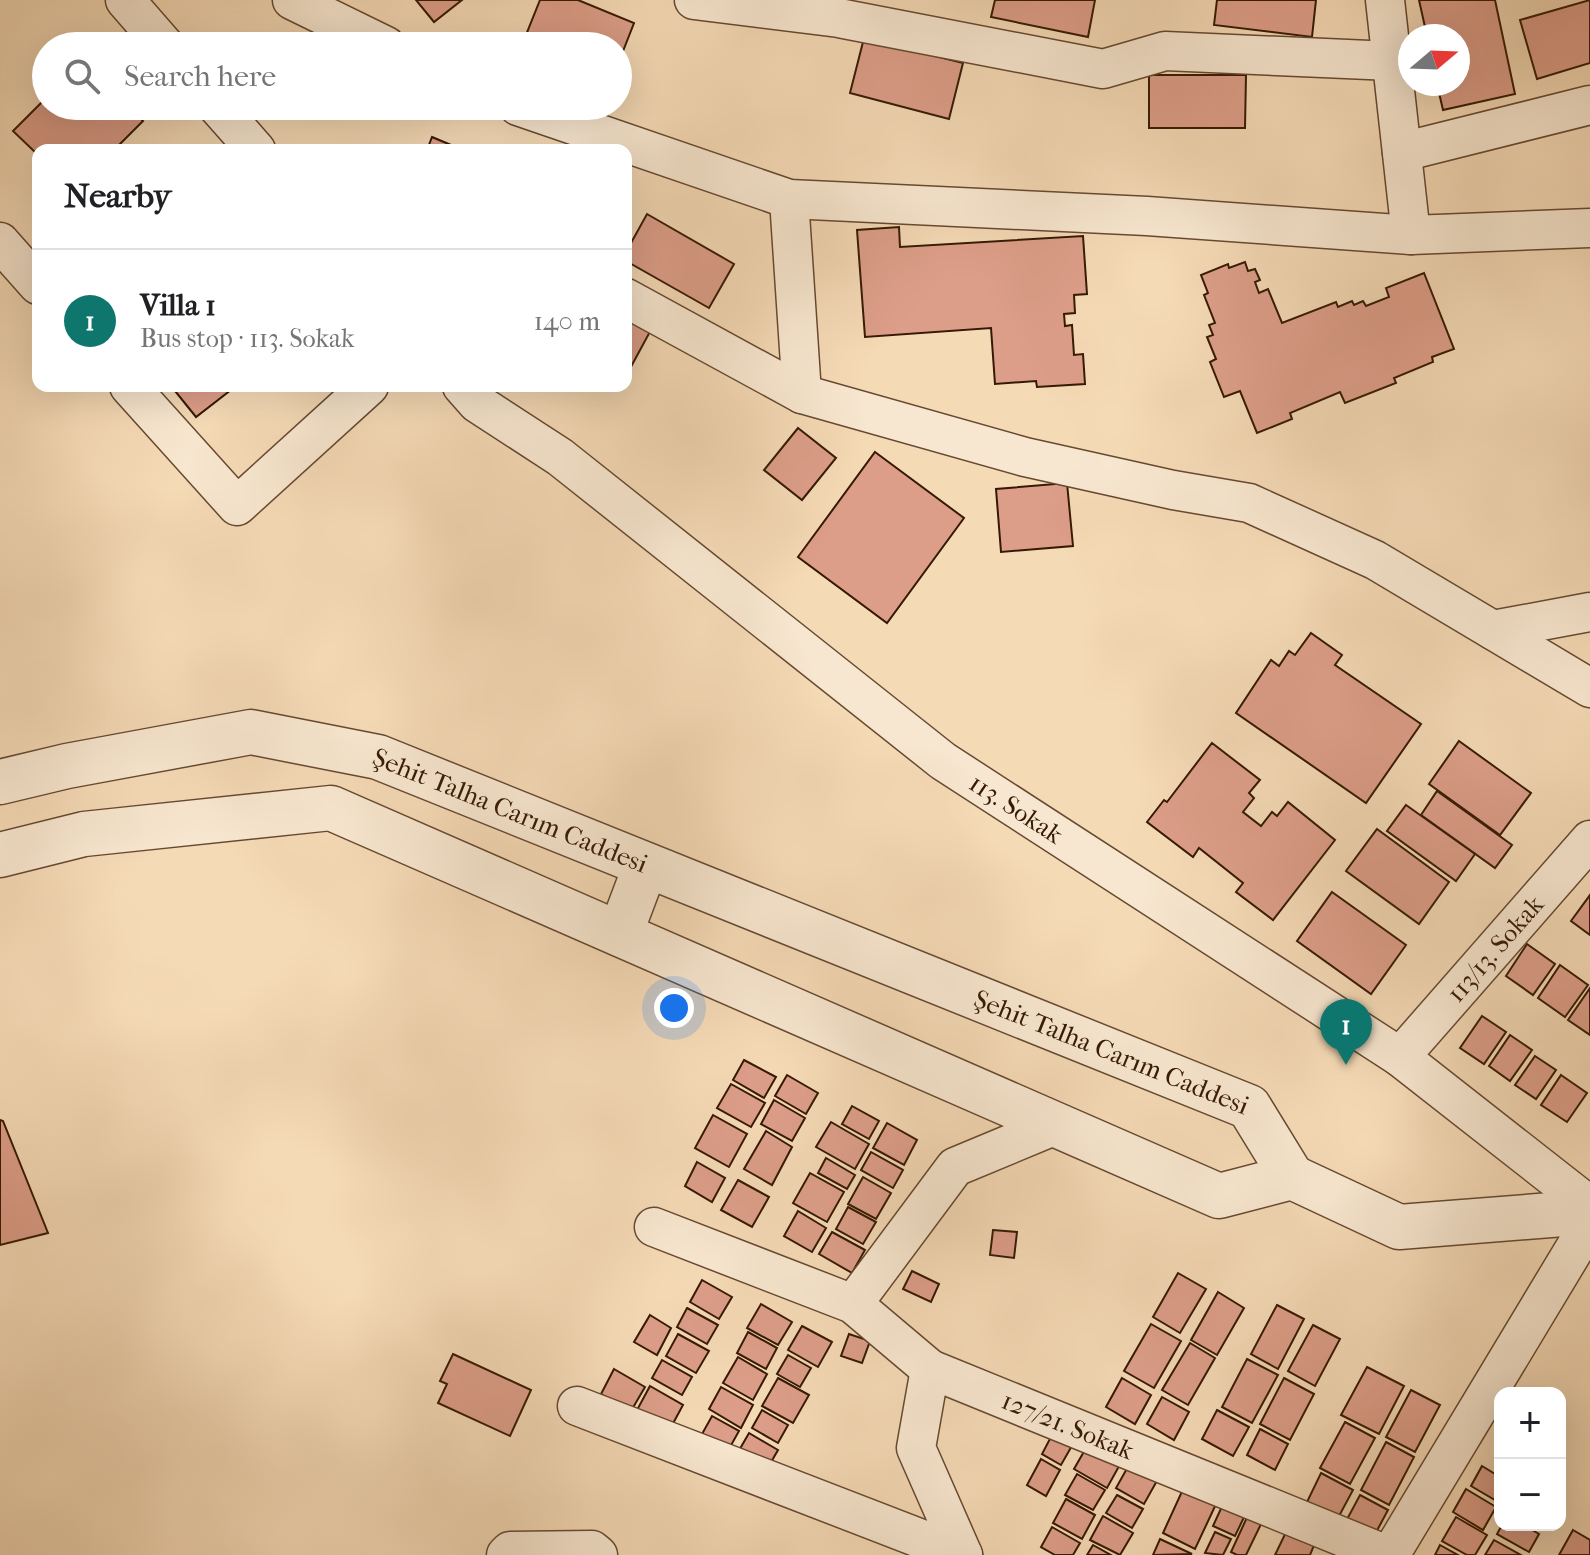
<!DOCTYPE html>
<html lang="en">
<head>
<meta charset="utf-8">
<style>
  body { margin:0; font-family:"IM FELL French Canon",serif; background:#f6f6f6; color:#202124 }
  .controls { position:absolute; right:24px; bottom:24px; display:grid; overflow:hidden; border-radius:16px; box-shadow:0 8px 32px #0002 }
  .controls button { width:72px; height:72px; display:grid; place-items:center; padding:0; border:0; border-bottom:2px solid #e0e0e0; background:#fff; color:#202124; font:40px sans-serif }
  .compass { position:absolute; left:1398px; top:24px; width:72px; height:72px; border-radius:50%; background:#fff; box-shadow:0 8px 32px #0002; rotate:71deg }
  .you { position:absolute; left:674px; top:1008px; width:28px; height:28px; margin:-20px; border:6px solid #fff; border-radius:50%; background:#1a73e8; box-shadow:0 0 0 12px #1a73e833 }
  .badge { display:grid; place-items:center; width:52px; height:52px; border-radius:50%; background:#0f766e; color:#fff; font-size:26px; font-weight:700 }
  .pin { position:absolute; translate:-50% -66px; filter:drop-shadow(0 2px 4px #0008) }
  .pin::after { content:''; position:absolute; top:42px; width:28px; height:24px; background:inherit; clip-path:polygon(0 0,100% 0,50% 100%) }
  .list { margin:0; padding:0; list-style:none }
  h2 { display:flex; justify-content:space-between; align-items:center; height:104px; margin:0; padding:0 32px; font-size:34px }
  h2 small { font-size:26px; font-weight:400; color:#757577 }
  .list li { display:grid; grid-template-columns:52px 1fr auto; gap:24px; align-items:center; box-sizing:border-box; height:144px; padding:0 32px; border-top:2px solid #e0e0e0 }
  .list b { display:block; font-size:30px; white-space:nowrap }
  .list p { margin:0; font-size:26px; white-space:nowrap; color:#757577 }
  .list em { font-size:26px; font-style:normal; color:#757577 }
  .icon { flex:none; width:44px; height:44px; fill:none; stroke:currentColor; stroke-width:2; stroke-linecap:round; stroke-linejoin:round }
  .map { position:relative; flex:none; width:1590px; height:1555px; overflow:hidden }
  .search { position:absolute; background:#fff; box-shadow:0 8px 32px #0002; left:32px; top:32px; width:600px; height:88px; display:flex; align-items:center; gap:20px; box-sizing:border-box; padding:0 28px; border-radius:44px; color:#757577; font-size:30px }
  .panel { position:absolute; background:#fff; box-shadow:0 8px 32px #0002; left:32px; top:144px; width:600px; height:248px; border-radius:16px }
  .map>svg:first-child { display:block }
  .building { fill:#dd9e89; stroke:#361904; stroke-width:2 }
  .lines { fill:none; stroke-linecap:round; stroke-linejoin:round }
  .minor-casing { stroke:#664930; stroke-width:41 }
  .tertiary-casing { stroke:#664930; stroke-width:47 }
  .minor { stroke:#f8e7d0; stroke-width:38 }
  .tertiary { stroke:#f8e7d0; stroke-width:44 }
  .labels { text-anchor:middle; stroke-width:6; stroke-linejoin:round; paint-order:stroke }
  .street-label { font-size:26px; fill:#361904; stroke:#f8e7d0 }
</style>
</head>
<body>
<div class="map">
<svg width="1590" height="1555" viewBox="0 0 1590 1555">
  <rect width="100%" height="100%" fill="#f5dab6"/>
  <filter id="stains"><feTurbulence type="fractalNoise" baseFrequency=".0025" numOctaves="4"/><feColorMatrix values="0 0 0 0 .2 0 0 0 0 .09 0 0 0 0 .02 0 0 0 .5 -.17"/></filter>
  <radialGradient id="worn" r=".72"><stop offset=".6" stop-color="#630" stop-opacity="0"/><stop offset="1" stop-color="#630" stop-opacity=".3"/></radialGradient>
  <g class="building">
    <polygon points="416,0 462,0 434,22"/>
    <polygon points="540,0 578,0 634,23 618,64 618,46 554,46 526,35"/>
    <polygon points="995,0 1095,0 1088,37 991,17"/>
    <polygon points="1217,0 1316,0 1312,37 1214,25"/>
    <polygon points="1419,0 1495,0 1515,94 1443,110 1437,84 1458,84 1458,36 1427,36"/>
    <polygon points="1590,0 1590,63 1537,79 1520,20"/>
    <polygon points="864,38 963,63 949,119 850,93"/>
    <polygon points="1149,75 1246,75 1245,128 1149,128"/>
    <polygon points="46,98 46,106 128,106 143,121 114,150 38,150 38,155 13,131"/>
    <polygon points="432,137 463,150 427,150"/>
    <polygon points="647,214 734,264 709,308 626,261 626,252"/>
    <polygon points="899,227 900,247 1083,236 1087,294 1074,295 1075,313 1064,314 1065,326 1072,325 1074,355 1083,354 1085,384 1037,387 1036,381 995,384 991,328 865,337 857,230"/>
    <polygon points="1245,262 1248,271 1255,269 1260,280 1255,282 1259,293 1268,289 1282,323 1336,302 1338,307 1352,301 1354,305 1363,301 1366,306 1389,297 1386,288 1424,273 1454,349 1432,357 1433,362 1394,378 1396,383 1345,403 1340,392 1290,413 1292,419 1257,433 1240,391 1224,397 1210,362 1216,359 1207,337 1213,335 1209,325 1215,323 1204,295 1208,293 1201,275 1228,264 1229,268"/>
    <polygon points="626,314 652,328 626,376"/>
    <polygon points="171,386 236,386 196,417"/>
    <polygon points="798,428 836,458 802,500 764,470"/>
    <polygon points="875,452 964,518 887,623 798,557"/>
    <polygon points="1067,483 1073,546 1001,552 996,489"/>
    <polygon points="1311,633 1342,655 1335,665 1421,724 1366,803 1236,713 1271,660 1279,666 1289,651 1295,655"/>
    <polygon points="1459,741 1531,793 1500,835 1429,784"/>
    <polygon points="1212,743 1260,780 1249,793 1254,798 1243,812 1261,826 1272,812 1277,816 1288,802 1335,840 1273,920 1236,892 1243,883 1199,848 1193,857 1147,822 1164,800 1167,802"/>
    <polygon points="1437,791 1512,845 1495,868 1421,815"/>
    <polygon points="1406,805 1475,854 1456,881 1387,831"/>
    <polygon points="1377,829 1449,882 1419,924 1346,871"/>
    <polygon points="1332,892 1406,945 1371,994 1297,941"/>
    <polygon points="1590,895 1590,935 1571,921"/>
    <polygon points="1527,944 1555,964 1533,995 1506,976"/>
    <polygon points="1560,965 1588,985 1565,1017 1538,998"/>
    <polygon points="1590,988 1590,1035 1568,1020"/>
    <polygon points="1482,1016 1506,1032 1484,1064 1460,1048"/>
    <polygon points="1510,1035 1532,1050 1510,1081 1489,1066"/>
    <polygon points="1535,1056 1556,1070 1536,1099 1515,1085"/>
    <polygon points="744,1060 776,1077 764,1098 733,1080"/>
    <polygon points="787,1075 818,1093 806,1114 775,1096"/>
    <polygon points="1561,1075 1587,1093 1567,1122 1541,1105"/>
    <polygon points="731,1084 765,1103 751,1127 717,1108"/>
    <polygon points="774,1100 805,1118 792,1141 761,1124"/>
    <polygon points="852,1106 879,1121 869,1139 842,1124"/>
    <polygon points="713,1115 747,1134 729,1167 695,1148"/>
    <polygon points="0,1120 3,1121 48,1233 0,1245"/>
    <polygon points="831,1122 869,1144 855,1169 816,1147"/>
    <polygon points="887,1123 917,1140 904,1165 873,1148"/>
    <polygon points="766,1131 792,1147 772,1185 744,1169"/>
    <polygon points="871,1152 903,1170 893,1188 861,1170"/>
    <polygon points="826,1158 855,1175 847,1189 818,1173"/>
    <polygon points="697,1162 725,1178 712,1202 685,1186"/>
    <polygon points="810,1173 844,1192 827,1222 793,1203"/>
    <polygon points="863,1177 891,1193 876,1219 848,1204"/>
    <polygon points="738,1180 769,1197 752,1227 721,1210"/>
    <polygon points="848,1207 876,1222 863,1244 836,1229"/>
    <polygon points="798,1211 826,1228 812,1252 784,1236"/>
    <polygon points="993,1230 1017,1232 1014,1258 990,1255"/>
    <polygon points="832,1232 865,1250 852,1273 819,1254"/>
    <polygon points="912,1271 939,1284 931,1302 903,1289"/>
    <polygon points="1178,1273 1206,1289 1180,1333 1153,1317"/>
    <polygon points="702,1280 732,1297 719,1319 690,1302"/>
    <polygon points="1218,1292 1244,1308 1217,1355 1191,1340"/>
    <polygon points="761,1304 792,1322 778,1345 747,1328"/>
    <polygon points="1277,1305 1304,1319 1278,1369 1251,1354"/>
    <polygon points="687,1308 718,1325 707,1344 677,1327"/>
    <polygon points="650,1315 671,1328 657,1355 634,1342"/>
    <polygon points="1151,1324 1181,1341 1154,1388 1124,1371"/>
    <polygon points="1313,1325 1340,1339 1315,1386 1288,1371"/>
    <polygon points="802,1326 832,1342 818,1367 788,1350"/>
    <polygon points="748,1332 777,1348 766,1369 737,1353"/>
    <polygon points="678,1334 709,1351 696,1373 666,1356"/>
    <polygon points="849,1334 870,1341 862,1363 841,1356"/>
    <polygon points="1190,1343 1215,1358 1188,1405 1162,1390"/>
    <polygon points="453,1354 531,1390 510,1436 438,1403 447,1384 440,1381"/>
    <polygon points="788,1355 811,1368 800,1387 777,1374"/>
    <polygon points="738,1357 767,1374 753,1400 723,1383"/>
    <polygon points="1247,1359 1278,1375 1252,1423 1222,1407"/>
    <polygon points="662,1360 692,1377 682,1395 652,1378"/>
    <polygon points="1367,1367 1404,1386 1379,1434 1341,1415"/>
    <polygon points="614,1369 645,1387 631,1411 601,1394"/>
    <polygon points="778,1378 809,1395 793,1423 762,1406"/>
    <polygon points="1122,1378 1151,1395 1135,1424 1106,1407"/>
    <polygon points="1284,1378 1314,1394 1290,1440 1260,1424"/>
    <polygon points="650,1386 683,1405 670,1429 637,1410"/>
    <polygon points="721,1387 753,1405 741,1428 709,1409"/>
    <polygon points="1411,1390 1440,1405 1415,1452 1386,1437"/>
    <polygon points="1162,1397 1189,1412 1174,1440 1147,1424"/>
    <polygon points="762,1410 788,1425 778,1443 752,1428"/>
    <polygon points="1217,1410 1249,1427 1233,1456 1202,1439"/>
    <polygon points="712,1416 739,1431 724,1458 697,1443"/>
    <polygon points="1345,1422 1375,1438 1350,1484 1320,1468"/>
    <polygon points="1260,1429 1288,1444 1275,1470 1247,1455"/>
    <polygon points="749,1433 778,1450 766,1471 737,1454"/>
    <polygon points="1053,1433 1073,1444 1061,1465 1042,1454"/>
    <polygon points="1090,1441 1123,1459 1107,1488 1074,1469"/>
    <polygon points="1386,1442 1414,1457 1389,1505 1361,1490"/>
    <polygon points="1041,1459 1060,1470 1046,1496 1027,1485"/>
    <polygon points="1130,1463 1158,1479 1144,1504 1116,1488"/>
    <polygon points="1482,1466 1500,1477 1500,1503 1471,1486"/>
    <polygon points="1321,1473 1353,1490 1338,1518 1307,1502"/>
    <polygon points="1077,1474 1105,1490 1093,1510 1065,1495"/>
    <polygon points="1184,1487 1217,1502 1195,1549 1163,1533"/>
    <polygon points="1466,1489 1496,1507 1483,1530 1453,1512"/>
    <polygon points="1117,1495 1143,1509 1132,1528 1106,1513"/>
    <polygon points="1360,1495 1388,1510 1373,1538 1345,1523"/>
    <polygon points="1066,1499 1095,1515 1082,1539 1053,1523"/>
    <polygon points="1224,1502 1246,1513 1235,1536 1213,1526"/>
    <polygon points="1249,1513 1263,1520 1246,1555 1237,1555 1231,1552"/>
    <polygon points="1103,1516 1133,1533 1120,1555 1090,1540"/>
    <polygon points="1456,1517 1487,1535 1475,1555 1467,1555 1442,1541"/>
    <polygon points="1502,1525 1524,1525 1539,1534 1529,1552 1497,1534"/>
    <polygon points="1052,1527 1080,1543 1073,1555 1055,1555 1041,1547"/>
    <polygon points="1287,1530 1315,1543 1310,1555 1275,1555"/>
    <polygon points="1573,1530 1590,1540 1590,1555 1559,1555"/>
    <polygon points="1215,1532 1231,1539 1223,1555 1205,1553"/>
    <polygon points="1160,1539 1192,1554 1153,1555"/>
    <polygon points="1494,1540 1521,1555 1485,1555"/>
    <polygon points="1093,1545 1111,1555 1087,1555"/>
    <polygon points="1440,1545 1458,1555 1435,1555"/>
  </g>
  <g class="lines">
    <g class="minor-casing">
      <g id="minor">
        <polyline points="125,0 165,46"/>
        <polyline points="292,0 386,46"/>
        <polyline points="694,0 839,18 1103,69 1165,51 1392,61"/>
        <polyline points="1385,0 1411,235"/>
        <polyline points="217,106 256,150"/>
        <polyline points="518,106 789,199 1147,216 1411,235 1590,228"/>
        <polyline points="1402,152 1590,105"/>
        <polyline points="789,199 802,394"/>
        <polyline points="0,242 38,285"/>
        <polyline points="626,298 802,394 1025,457 1173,490 1249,503 1375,560 1590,688"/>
        <polyline points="129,386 237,506 369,386"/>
        <path id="s1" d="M462 386 477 403 560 457 943 761 1400 1057 1590 1206"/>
        <polyline points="1493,630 1590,612"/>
        <path id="s2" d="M1400 1057 1590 840"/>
        <polyline points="654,1227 853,1304 930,1369"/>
        <polyline points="853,1304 955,1167 1056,1125"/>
        <polyline points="577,1406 963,1555"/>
        <polyline points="506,1555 510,1551 592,1550 598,1555"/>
        <path id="s3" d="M963 1555 916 1448 930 1369 1387 1555"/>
        <polyline points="1390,1555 1590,1223"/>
      </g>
    </g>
    <g class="tertiary-casing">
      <g id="tertiary">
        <path id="s4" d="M0 782 67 766 251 732 378 757 1249 1107 1292 1177"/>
        <polyline points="0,855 84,834 331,808 1219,1196 1292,1177"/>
        <polyline points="620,934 646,865"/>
        <polyline points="1292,1177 1399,1227 1590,1212"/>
      </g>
    </g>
    <use href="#minor" class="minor"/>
    <use href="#tertiary" class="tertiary"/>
  </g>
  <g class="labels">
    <g class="street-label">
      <text dy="9" stroke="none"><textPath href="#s1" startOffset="698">113. Sokak</textPath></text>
      <text dy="9" stroke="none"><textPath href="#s4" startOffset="528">Şehit Talha Carım Caddesi</textPath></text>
      <text dy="9" stroke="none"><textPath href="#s2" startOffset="144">113/13. Sokak</textPath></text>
      <text dy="9" stroke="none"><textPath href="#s4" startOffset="1176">Şehit Talha Carım Caddesi</textPath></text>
      <text dy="9" stroke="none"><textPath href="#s3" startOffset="346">127/21. Sokak</textPath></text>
    </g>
  </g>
  <rect width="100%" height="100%" filter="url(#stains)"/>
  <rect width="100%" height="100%" fill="url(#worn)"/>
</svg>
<div class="controls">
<button>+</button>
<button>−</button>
</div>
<svg class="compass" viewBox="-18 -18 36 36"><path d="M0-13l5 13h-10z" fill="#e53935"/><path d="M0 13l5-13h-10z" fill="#757577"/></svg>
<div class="you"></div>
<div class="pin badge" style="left:1346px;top:1065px">1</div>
<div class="search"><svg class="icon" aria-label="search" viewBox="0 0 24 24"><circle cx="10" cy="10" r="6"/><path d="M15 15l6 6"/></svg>Search here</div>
<section class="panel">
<h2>Nearby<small></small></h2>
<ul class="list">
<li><span class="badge">1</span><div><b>Villa 1</b><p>Bus stop · 113. Sokak</p></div><em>140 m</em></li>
</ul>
</section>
</div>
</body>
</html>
